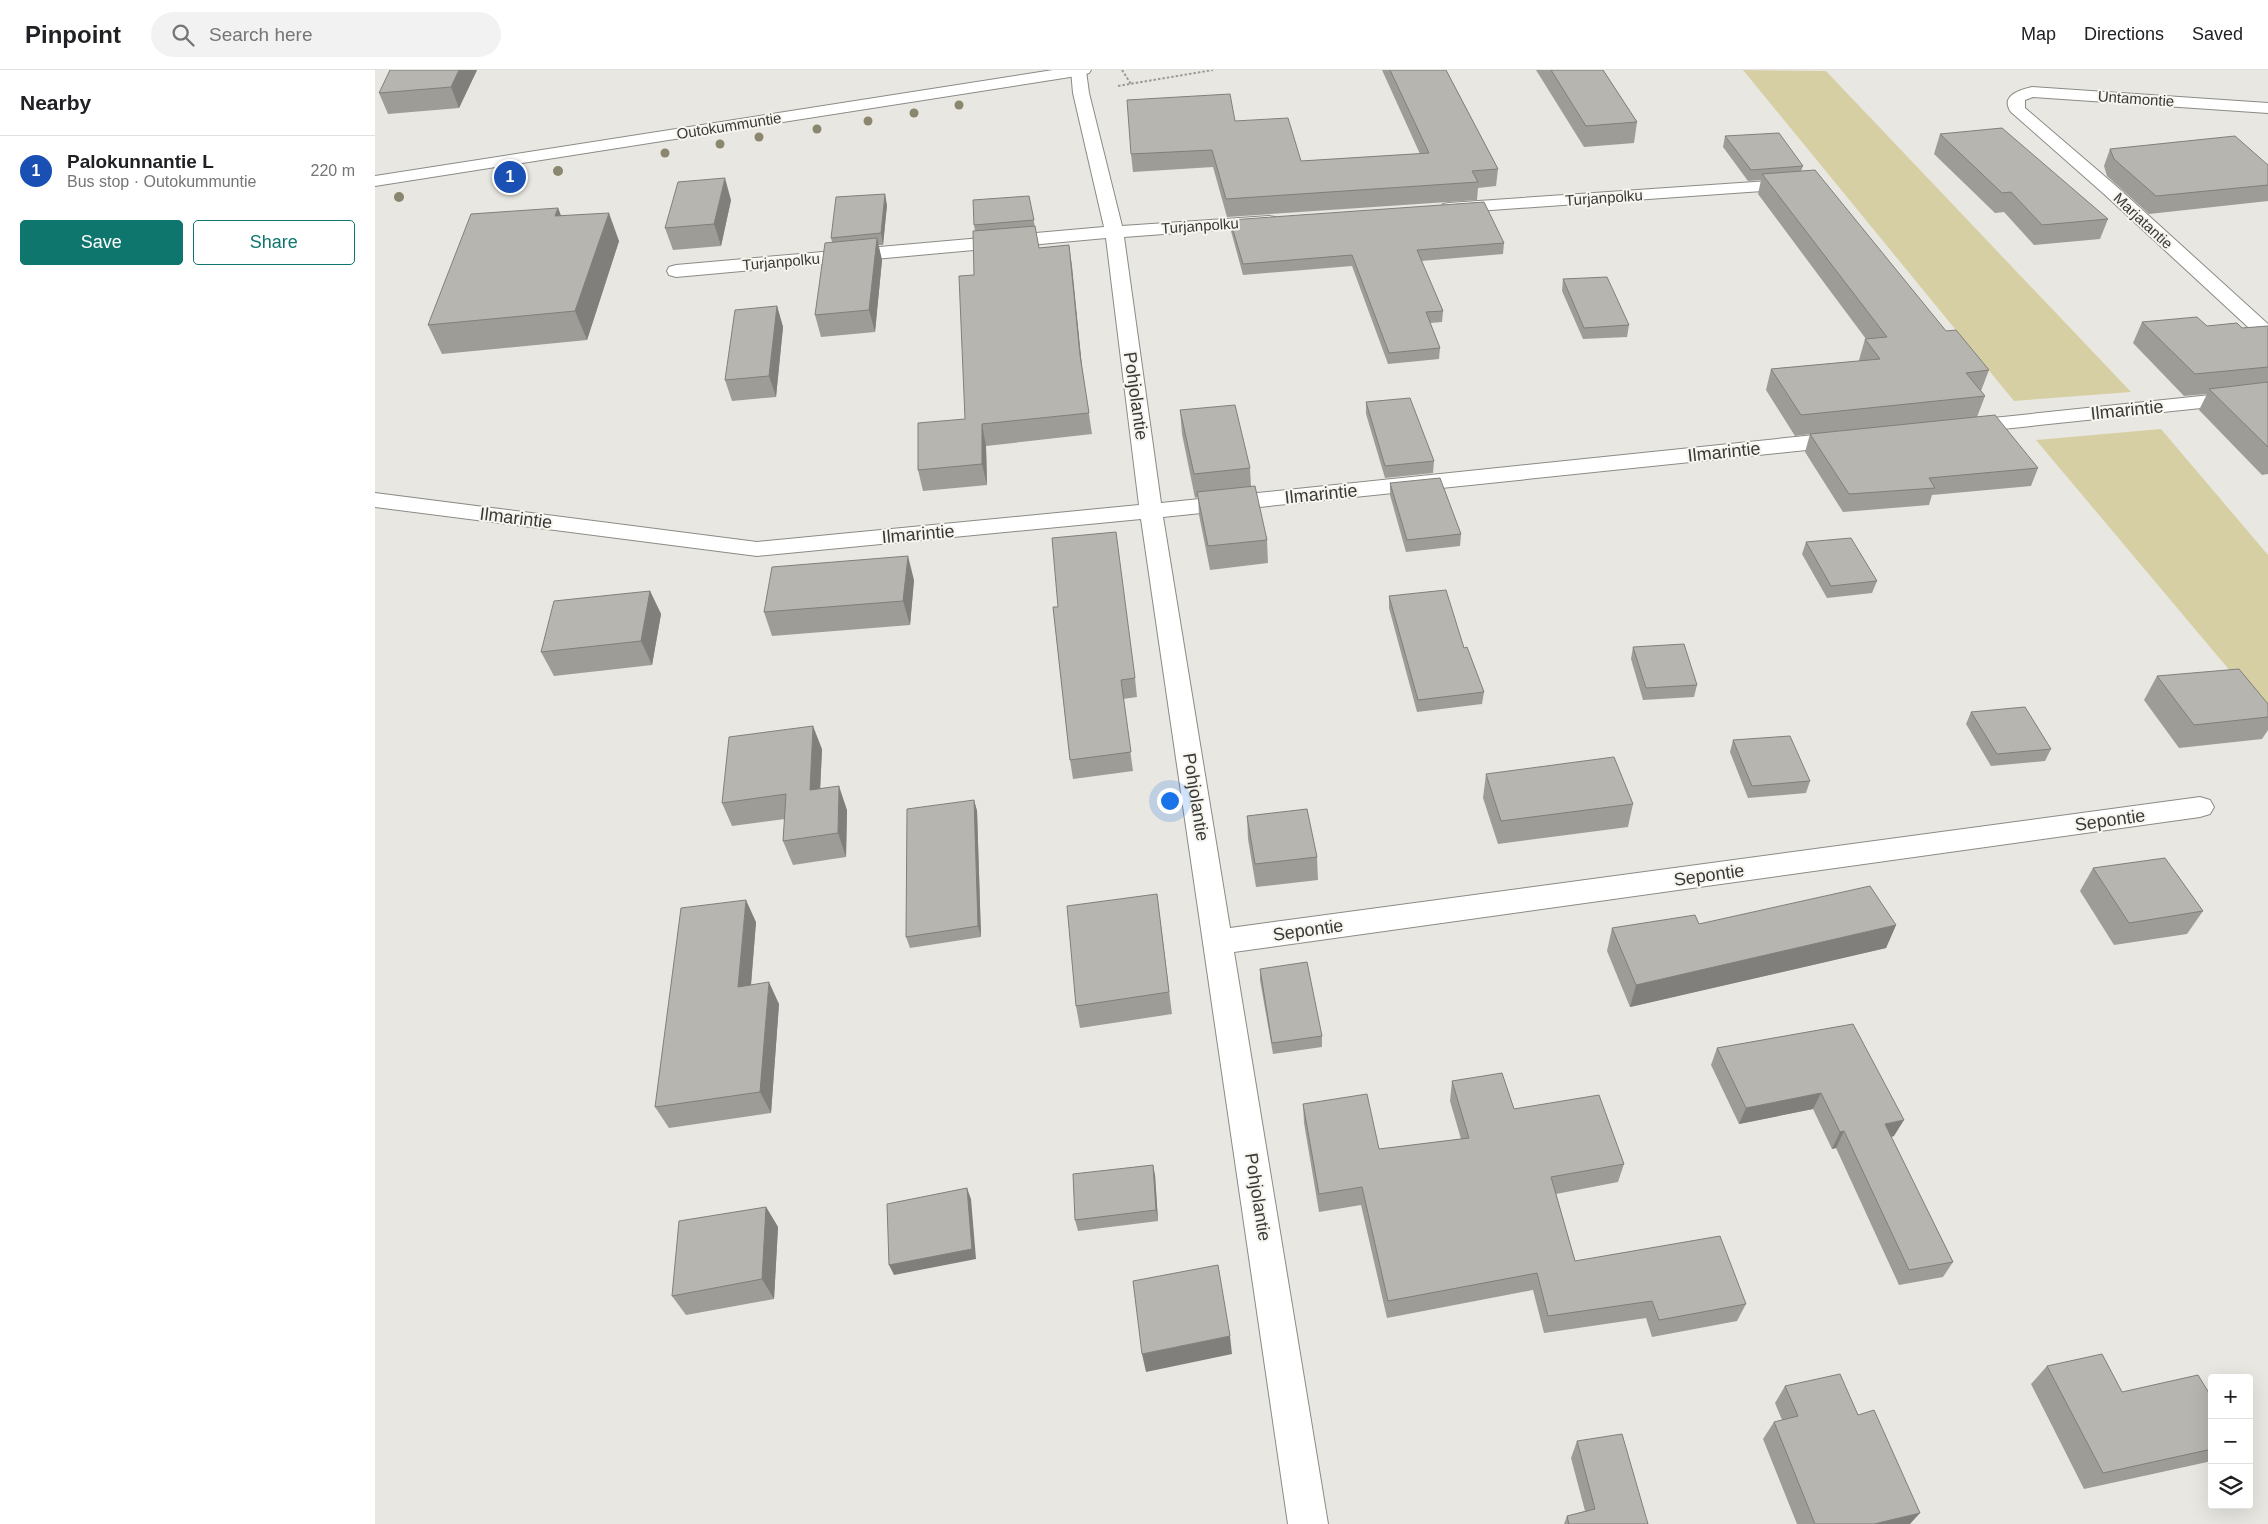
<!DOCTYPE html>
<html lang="en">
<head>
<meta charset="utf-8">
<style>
  body { margin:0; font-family:Helvetica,sans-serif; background:#f2f2f2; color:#202124 }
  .controls { position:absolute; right:15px; bottom:15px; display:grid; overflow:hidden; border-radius:5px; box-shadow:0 5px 20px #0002 }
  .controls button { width:45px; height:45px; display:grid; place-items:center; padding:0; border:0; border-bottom:1px solid #e0e0e0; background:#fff; color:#202124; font:25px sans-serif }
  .you { position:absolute; left:794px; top:730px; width:18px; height:18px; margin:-12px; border:4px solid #fff; border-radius:50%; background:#1a73e8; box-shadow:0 0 0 8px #1a73e833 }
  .badge { display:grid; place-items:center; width:32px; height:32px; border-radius:50%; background:#0f766e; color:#fff; font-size:16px; font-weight:700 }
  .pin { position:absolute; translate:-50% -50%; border:2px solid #fff; box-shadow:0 1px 5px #0006 }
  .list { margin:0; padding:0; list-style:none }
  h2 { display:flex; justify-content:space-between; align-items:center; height:65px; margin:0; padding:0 20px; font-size:21px }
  h2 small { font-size:16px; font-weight:400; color:#757577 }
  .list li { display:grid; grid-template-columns:32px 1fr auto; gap:15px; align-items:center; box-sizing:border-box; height:70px; padding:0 20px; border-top:1px solid #e0e0e0 }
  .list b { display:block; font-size:19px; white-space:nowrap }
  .list p { margin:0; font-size:16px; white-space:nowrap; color:#757577 }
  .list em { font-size:16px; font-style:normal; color:#757577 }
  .actions { display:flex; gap:10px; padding:15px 20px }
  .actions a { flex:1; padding:11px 0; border:1px solid #0f766e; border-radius:5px; text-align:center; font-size:18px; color:#0f766e }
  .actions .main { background:#0f766e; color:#fff }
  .icon { flex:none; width:28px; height:28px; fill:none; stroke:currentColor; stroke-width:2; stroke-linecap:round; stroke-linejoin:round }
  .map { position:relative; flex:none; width:1893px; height:1454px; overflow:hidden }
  header { display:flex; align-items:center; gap:30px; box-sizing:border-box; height:70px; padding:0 25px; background:#fff; border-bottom:1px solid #e0e0e0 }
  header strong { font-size:24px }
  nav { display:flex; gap:28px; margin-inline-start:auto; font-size:18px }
  .search { width:350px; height:45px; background:#f2f2f2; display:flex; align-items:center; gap:12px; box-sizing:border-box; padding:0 18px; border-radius:28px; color:#757577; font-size:19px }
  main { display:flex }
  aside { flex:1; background:#fff }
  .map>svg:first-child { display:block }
  .green { fill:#d7cfa4 }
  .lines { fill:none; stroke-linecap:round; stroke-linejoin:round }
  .minor-casing { stroke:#8b8a85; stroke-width:2 }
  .secondary-casing { stroke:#8b8a85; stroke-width:2 }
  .path { stroke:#9b9a96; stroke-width:2; stroke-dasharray:2.5 2; stroke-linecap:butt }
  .minor { fill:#fff; fill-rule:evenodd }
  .secondary { fill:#fff; fill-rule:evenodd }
  .tree { fill:#8b866e }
  .wall { fill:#9d9c97 }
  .shaded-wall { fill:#807f7b }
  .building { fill:#b7b5b0; stroke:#807f7b }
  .labels { text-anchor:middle; stroke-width:4; stroke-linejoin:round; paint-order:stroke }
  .far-street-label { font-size:15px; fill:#3a3937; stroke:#f6f5ee }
  .street-label { font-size:18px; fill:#3a3937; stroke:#f6f5ee }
</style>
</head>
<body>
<header>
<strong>Pinpoint</strong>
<div class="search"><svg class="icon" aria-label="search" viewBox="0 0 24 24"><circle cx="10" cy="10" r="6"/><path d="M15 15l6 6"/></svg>Search here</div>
<nav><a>Map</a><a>Directions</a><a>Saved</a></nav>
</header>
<main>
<aside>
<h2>Nearby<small></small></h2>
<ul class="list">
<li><span class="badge" style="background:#1a4fb4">1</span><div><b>Palokunnantie L</b><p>Bus stop · Outokummuntie</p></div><em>220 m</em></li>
</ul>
<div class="actions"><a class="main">Save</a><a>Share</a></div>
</aside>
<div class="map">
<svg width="1893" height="1454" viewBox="0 0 1893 1454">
  <rect width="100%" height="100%" fill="#e9e7e1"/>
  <g class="green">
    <polygon points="1368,0 1451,1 1756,322 1639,331"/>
    <polygon points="1786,359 1893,485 1893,646 1661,370"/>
  </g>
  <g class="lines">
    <g class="minor-casing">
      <g id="minor">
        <polygon points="696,0 711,1 714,23 747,156 894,146 900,147 903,151 900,155 894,156 749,167 786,433 1469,362 1477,364 1480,369 1477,374 1469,376 788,447 855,858 1825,727 1835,730 1839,737 1835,744 1825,747 859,882 953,1454 913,1454 766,449 382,486 0,437 0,423 382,472 764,435 731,168 301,207 294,205 292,201 294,197 301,195 729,157 698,23"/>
        <path d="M1657 17 1893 33V43L1658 27 1650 30V38L1741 116 1893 254V271L1886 269 1729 124 1636 42C1625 26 1644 20 1657 17Z"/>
        <polygon points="1423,109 1429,110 1432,114 1429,118 1074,143 1068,142 1065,138 1068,134 1074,133"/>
        <polygon points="1893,319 1893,331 1589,363 1581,362 1578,357 1581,352 1589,351"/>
      </g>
    </g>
    <g class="secondary-casing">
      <polygon id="secondary" points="678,0 716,0 714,3 708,5 0,116 0,106"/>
    </g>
    <g class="path">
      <polyline points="747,0 756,14"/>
      <polyline points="743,16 838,0"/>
    </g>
    <use href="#minor" class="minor"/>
    <use href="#secondary" class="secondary"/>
  </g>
  <g class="tree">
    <circle cx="584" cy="35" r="4.5"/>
    <circle cx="539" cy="43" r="4.5"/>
    <circle cx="493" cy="51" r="4.5"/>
    <circle cx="442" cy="59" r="4.5"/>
    <circle cx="384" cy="67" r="4.5"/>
    <circle cx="345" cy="74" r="4.5"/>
    <circle cx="290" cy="83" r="4.5"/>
    <circle cx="183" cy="101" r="5"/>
    <circle cx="24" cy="127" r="5"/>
  </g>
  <g class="wall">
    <polygon points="102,0 84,38 13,44 4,23"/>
    <polygon points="1007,0 1071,0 1123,99 1121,116 1103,118 1102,130 852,147 838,97 758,102 756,84 860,51 926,91 1045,84"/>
    <polygon points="1161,0 1228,0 1262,52 1259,73 1209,77"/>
    <polygon points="1565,64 1733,149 1725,169 1659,175 1629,142 1620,143 1559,84"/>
    <polygon points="1350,66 1428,96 1426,101 1571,261 1614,300 1606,321 1610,326 1602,347 1663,398 1656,416 1557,425 1554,435 1468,442 1430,382 1435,364 1420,366 1391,320 1396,299 1484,291 1484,290 1490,269 1491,269 1383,124 1386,110 1373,111 1348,77"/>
    <polygon points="1735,79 1893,95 1893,131 1774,144 1732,106 1729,96"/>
    <polygon points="654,126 664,178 694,175 707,298 717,364 611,376 612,415 548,421 543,400 590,349 599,205 600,161 599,155"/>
    <polygon points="356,130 346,176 298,180 290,158"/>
    <polygon points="512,135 508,175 503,175 507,190 500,262 446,267 440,245 457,172 456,168"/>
    <polygon points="183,138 186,146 244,171 212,270 67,284 53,255"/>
    <polygon points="855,150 1129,173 1128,184 1046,191 1068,241 1067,252 1055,253 1065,278 1064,289 1013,294 977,196 868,205 856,161"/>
    <polygon points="1188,209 1254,255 1252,267 1208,269 1187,221"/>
    <polygon points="402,236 408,257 401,327 357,331 350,310"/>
    <polygon points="1767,252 1867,258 1893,256 1893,404 1887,405 1824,340 1832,324 1809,326 1758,273"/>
    <polygon points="991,332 1059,391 1058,403 1010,408 991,344"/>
    <polygon points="805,340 875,398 876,416 892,470 893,493 835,500 824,445 823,427 820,428 807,364"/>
    <polygon points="1015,413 1086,464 1085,476 1031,482 1015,425"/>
    <polygon points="1431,472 1502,511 1497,523 1452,528 1427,484"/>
    <polygon points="539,510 535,555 397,566 389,542"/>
    <polygon points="275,521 286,544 277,595 179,606 166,582"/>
    <polygon points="1014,526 1089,578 1109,622 1107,634 1042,642 1014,538"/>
    <polygon points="678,537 760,608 762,627 748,629 758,701 698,709 695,690"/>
    <polygon points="1258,577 1322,615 1319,627 1268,630 1256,589"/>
    <polygon points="1782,606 1893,634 1893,660 1887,669 1804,678 1769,630"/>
    <polygon points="1596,642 1676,679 1670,691 1616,696 1591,654"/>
    <polygon points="1358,670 1435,711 1431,723 1373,728 1355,682"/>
    <polygon points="447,679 445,719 472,740 471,787 418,795 408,771 410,749 357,756 347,733"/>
    <polygon points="1111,704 1258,734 1253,757 1123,774 1108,728"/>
    <polygon points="599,730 602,741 606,867 535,878 531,867"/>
    <polygon points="872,746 942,787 943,810 881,817 873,769"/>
    <polygon points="1718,798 1828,841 1812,864 1739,875 1705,821"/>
    <polygon points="782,824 797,944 705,958 701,936"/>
    <polygon points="381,852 376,915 404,934 396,1043 294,1058 280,1037"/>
    <polygon points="1324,854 1521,855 1511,878 1255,937 1232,881 1237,858"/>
    <polygon points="885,899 947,966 947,977 898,984 885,910"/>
    <polygon points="1478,954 1519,1066 1516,1067 1578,1192 1568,1207 1524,1215 1461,1078 1457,1079 1438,1039 1364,1054 1336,995 1342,978"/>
    <polygon points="1077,1011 1139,1039 1249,1094 1243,1112 1181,1124 1200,1191 1371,1234 1362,1251 1277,1267 1271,1248 1169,1263 1158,1220 1012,1248 986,1135 944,1142 929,1053 928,1034 1004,1079 1086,1069 1075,1031"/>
    <polygon points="780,1105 783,1151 703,1161 700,1150"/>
    <polygon points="391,1137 403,1157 399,1229 311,1245 297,1226"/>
    <polygon points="1672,1296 1747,1322 1837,1328 1837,1391 1709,1419 1656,1314"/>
    <polygon points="1410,1316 1483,1345 1535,1454 1422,1454 1388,1369 1399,1352 1407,1350 1400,1333"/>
    <polygon points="1202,1371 1273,1454 1189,1454 1192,1446 1210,1441 1196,1388"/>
  </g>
  <g class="shaded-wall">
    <polygon points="84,0 102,0 84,38 76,17"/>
    <polygon points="350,108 356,130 346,176 339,154"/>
    <polygon points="510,124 512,135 508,175 506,163"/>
    <polygon points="183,138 194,166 180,146"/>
    <polygon points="234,143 244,171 212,270 200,241"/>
    <polygon points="502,168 507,190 500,262 494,240"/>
    <polygon points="694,175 697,196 708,307 705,285"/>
    <polygon points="402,236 408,257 401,327 394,306"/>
    <polygon points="607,354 611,376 612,415 607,394"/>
    <polygon points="533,486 539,510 535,555 528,531"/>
    <polygon points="275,521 286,544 277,595 266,571"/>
    <polygon points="438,656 447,679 444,744 435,720"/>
    <polygon points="464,716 472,740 471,787 463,763"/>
    <polygon points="599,730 602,741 606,867 603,856"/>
    <polygon points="371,830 381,852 374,939 363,917"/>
    <polygon points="1521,855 1511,878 1255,937 1261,915"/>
    <polygon points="394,912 404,934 396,1043 385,1022"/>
    <polygon points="1446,1023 1438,1039 1364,1054 1371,1038"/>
    <polygon points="1529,1050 1519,1066 1501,1070 1510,1054"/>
    <polygon points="1469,1061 1461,1078 1457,1079 1465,1062"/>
    <polygon points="778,1095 780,1105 783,1151 781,1140"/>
    <polygon points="592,1118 596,1129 601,1189 519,1205 514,1195"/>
    <polygon points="391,1137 403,1157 399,1229 387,1209"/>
    <polygon points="855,1266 857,1284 771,1302 767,1284"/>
    <polygon points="1545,1443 1535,1454 1499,1454"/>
  </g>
  <g class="building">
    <polygon points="15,0 84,0 76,17 4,23"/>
    <polygon points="1015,0 1071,0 1123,99 1097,101 1103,112 851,129 837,80 756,84 752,30 855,24 860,51 913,48 926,91 1054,83"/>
    <polygon points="1176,0 1228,0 1262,52 1211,56"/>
    <polygon points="1627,58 1733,149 1667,155 1636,122 1627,123 1565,64"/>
    <polygon points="1404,63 1428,96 1376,100 1350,66"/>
    <polygon points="1860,66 1893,95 1893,115 1781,126 1739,89 1735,79"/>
    <polygon points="1440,100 1571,261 1581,260 1614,300 1591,303 1610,326 1426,345 1396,299 1505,289 1490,269 1512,267 1387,104"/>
    <polygon points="350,108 339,154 290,158 303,112"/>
    <polygon points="510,124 506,163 456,168 461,127"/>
    <polygon points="654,126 659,150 599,155 598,130"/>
    <polygon points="1109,132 1129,173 1042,180 1068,241 1051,242 1065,278 1014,283 977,185 868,194 855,150"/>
    <polygon points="183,138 180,146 234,143 200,241 53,255 96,144"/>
    <polygon points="660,156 664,178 694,175 705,285 714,343 607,354 607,394 543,400 543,353 590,349 584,206 599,205 598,161"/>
    <polygon points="502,168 494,240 440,245 450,173"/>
    <polygon points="1232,207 1254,255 1209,258 1188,209"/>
    <polygon points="402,236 394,306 350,310 360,240"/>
    <polygon points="1822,247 1832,256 1862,253 1867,258 1893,256 1893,297 1820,304 1767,252"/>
    <polygon points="1893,312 1893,377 1834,319"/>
    <polygon points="1035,328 1059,391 1010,396 991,332"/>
    <polygon points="860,335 875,398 819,404 805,340"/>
    <polygon points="1620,345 1663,398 1554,408 1560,418 1474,424 1435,364"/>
    <polygon points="1065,408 1086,464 1032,470 1015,413"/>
    <polygon points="880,416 892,470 833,476 822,422"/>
    <polygon points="741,462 760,608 746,610 756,682 695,690 678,537 683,537 677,468"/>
    <polygon points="1476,468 1502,511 1456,516 1431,472"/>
    <polygon points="533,486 528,531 389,542 397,497"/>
    <polygon points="1071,520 1089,578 1092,577 1109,622 1043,630 1014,526"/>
    <polygon points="275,521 266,571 166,582 179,531"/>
    <polygon points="1309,574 1322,615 1271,618 1258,577"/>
    <polygon points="1864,599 1893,634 1893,647 1819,655 1782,606"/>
    <polygon points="1650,637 1676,679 1622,684 1596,642"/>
    <polygon points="438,656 435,720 464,716 463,763 408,771 411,724 347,733 354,667"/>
    <polygon points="1415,666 1435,711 1377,716 1358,670"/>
    <polygon points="1239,687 1258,734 1126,751 1111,704"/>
    <polygon points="599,730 603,856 531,867 532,739"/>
    <polygon points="932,739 942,787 880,794 872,746"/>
    <polygon points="1790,788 1828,841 1754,853 1718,798"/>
    <polygon points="1495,816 1521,855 1261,915 1237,858 1320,845 1324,854"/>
    <polygon points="782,824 794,922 701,936 692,836"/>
    <polygon points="371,830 363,917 394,912 385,1022 280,1037 306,838"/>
    <polygon points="932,892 947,966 897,973 885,899"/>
    <polygon points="1478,954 1529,1050 1510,1054 1578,1192 1534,1200 1469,1061 1465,1062 1446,1023 1371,1038 1342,978"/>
    <polygon points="1127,1003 1139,1039 1224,1025 1249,1094 1176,1107 1200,1191 1345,1166 1371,1234 1284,1250 1277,1231 1173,1246 1162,1203 1013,1231 987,1117 944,1124 928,1034 992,1024 1004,1079 1094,1068 1077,1011"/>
    <polygon points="778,1095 781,1140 700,1150 698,1104"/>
    <polygon points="592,1118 597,1179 514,1195 512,1134"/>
    <polygon points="391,1137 387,1209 297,1226 304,1151"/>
    <polygon points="843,1195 855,1266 767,1284 758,1211"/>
    <polygon points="1727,1284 1747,1322 1823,1305 1837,1328 1837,1379 1728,1403 1672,1296"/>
    <polygon points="1465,1304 1483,1345 1499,1340 1545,1443 1499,1454 1440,1454 1399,1352 1423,1346 1410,1316"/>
    <polygon points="1247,1364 1273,1454 1194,1454 1192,1446 1220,1439 1202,1371"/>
  </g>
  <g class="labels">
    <g class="far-street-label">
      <text transform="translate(1761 29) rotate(4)" y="5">Untamontie</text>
      <text transform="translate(354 56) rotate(-9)" y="5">Outokummuntie</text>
      <text transform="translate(1229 128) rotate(-4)" y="5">Turjanpolku</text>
      <text transform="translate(1768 151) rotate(43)" y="5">Marjatantie</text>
      <text transform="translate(825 156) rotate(-4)" y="5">Turjanpolku</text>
      <text transform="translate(406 192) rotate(-5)" y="5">Turjanpolku</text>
    </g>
    <g class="street-label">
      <text transform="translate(761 326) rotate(82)" y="6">Pohjolantie</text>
      <text transform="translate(1752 340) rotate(-6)" y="6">Ilmarintie</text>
      <text transform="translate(1349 382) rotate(-6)" y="6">Ilmarintie</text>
      <text transform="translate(946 424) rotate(-6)" y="6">Ilmarintie</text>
      <text transform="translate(141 448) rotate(7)" y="6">Ilmarintie</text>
      <text transform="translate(543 464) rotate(-5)" y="6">Ilmarintie</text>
      <text transform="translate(821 727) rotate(81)" y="6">Pohjolantie</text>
      <text transform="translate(1735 750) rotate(-8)" y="6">Sepontie</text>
      <text transform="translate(1334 805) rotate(-8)" y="6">Sepontie</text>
      <text transform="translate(933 860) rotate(-8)" y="6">Sepontie</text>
      <text transform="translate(883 1127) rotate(81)" y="6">Pohjolantie</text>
    </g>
  </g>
</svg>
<div class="controls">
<button>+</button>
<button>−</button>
<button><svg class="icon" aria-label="layers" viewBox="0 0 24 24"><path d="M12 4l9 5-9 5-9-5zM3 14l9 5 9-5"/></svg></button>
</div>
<div class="you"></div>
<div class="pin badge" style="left:135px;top:107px;background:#1a4fb4">1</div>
</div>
</main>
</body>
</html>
